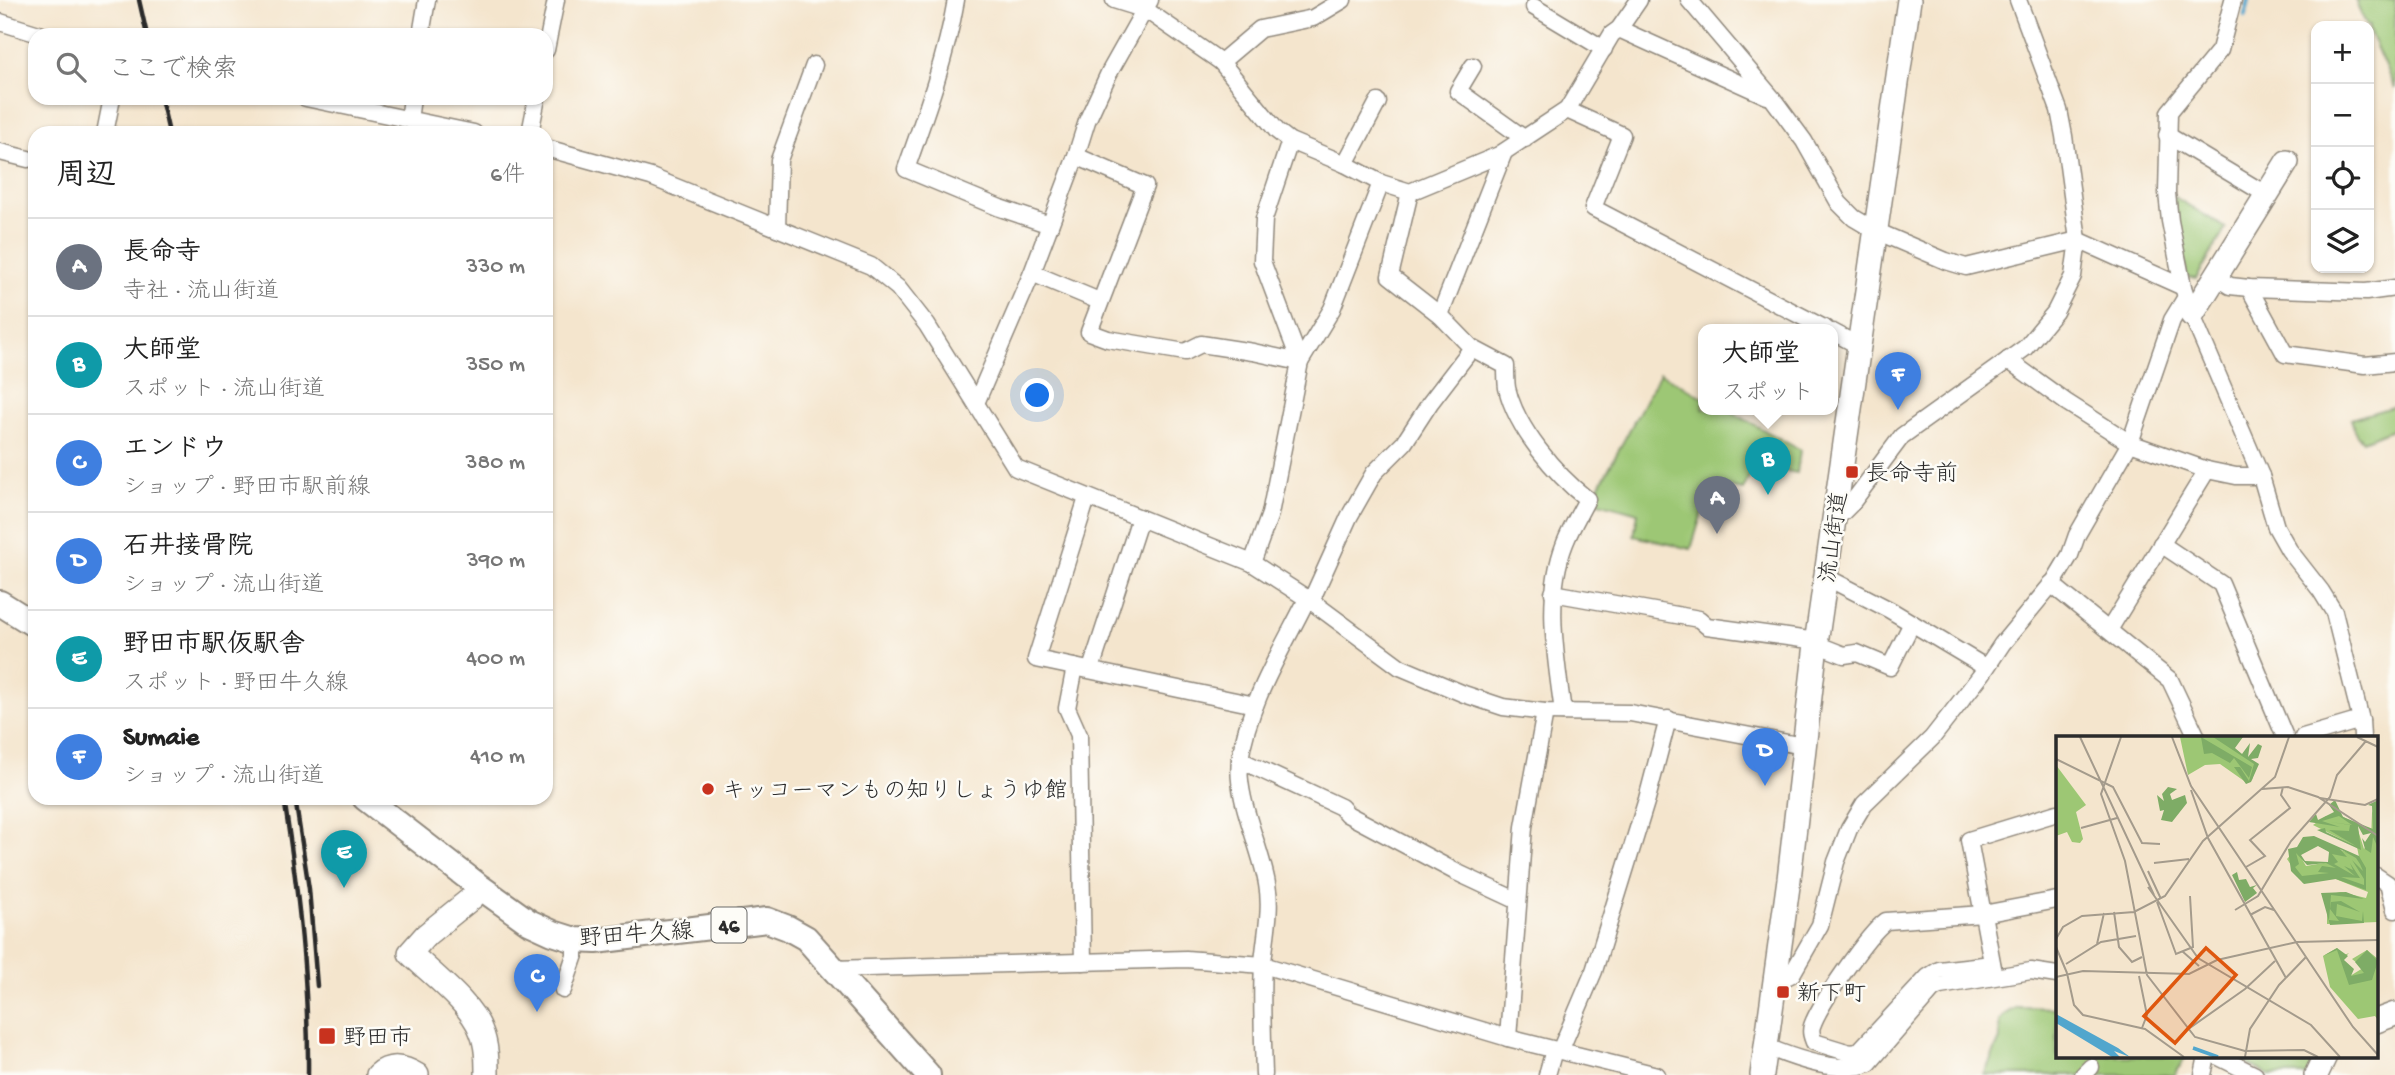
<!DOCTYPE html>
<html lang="ja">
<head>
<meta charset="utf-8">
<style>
  body { margin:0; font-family:"Gochi Hand","Klee One",sans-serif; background:#f2f2f2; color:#222 }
  .controls { position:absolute; right:21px; top:21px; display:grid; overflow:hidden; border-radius:14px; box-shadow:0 2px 5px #0004 }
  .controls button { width:63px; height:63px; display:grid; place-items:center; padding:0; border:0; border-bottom:2px solid #e0e0e0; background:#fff; color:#222; font:35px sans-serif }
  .you { position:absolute; left:1038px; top:396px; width:24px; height:24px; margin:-18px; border:5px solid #fff; border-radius:50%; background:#1a73e8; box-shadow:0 0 0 10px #1a73e833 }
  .badge { display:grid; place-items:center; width:46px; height:46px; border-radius:50%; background:#c8321e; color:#fff; font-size:23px; font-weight:700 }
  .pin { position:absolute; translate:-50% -58px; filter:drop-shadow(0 2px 4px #0008) }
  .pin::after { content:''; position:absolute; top:37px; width:24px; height:21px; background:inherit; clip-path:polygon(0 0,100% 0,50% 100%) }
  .popup { position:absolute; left:1698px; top:324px; width:140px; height:91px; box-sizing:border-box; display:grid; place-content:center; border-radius:14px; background:#fff; filter:drop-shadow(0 2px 5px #0005); font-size:23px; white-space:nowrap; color:#767676 }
  .popup b { font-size:26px; color:#222 }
  .popup::after { content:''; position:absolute; left:50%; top:100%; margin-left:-14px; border:14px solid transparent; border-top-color:#fff }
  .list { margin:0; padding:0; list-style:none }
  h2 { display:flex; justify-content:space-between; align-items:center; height:91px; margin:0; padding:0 28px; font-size:30px }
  h2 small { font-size:23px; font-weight:400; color:#767676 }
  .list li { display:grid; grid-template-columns:46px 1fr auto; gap:21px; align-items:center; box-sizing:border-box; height:98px; padding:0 28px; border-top:2px solid #e0e0e0 }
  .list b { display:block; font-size:26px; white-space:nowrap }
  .list p { margin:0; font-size:23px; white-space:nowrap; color:#767676 }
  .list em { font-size:23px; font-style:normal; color:#767676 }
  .icon { flex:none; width:38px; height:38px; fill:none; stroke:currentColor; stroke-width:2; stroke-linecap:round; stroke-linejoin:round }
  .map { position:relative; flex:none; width:2395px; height:1075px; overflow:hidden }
  .search { position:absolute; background:#fff; box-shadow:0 2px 5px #0004; left:28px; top:28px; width:525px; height:77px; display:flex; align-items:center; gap:18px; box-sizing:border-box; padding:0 24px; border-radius:21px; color:#767676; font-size:26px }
  .panel { position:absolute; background:#fff; box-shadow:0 2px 5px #0004; left:28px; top:126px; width:525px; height:679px; border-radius:21px }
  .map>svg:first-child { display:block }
  .green { fill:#9dc774; stroke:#647950; stroke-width:2 }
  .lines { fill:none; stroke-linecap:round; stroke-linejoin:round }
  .stream { stroke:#51a6cd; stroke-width:4.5 }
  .street-casing { stroke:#90887c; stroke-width:19 }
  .secondary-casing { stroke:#90887c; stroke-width:26 }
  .primary-casing { stroke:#90887c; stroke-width:28 }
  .street { stroke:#fff; stroke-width:16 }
  .secondary { stroke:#fff; stroke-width:23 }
  .primary { stroke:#fff; stroke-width:24 }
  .rail { stroke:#2b2b2b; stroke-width:4.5 }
  .poi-dot { fill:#c8321e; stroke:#fdfcf7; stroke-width:2.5 }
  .labels { text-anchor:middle; stroke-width:5; stroke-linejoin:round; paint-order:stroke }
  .shield { fill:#fdfcf7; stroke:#6a6a68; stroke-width:2 }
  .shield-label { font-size:21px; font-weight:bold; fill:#2b2b2b }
  .poi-label { font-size:23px; fill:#2b2b2b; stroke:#fdfcf7; text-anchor:start }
  .street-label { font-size:23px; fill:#2b2b2b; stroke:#fdfcf7 }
  .inset-river { fill:none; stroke:#51a6cd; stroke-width:3.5 }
  .inset-road { fill:none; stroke:#a49b8c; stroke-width:2 }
  .view { fill:#df570e; fill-opacity:0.15; stroke:#df570e; stroke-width:3.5 }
  .inset-edge { fill:none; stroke:#2b2b2b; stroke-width:3.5 }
</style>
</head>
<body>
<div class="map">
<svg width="2395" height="1075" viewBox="0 0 2395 1075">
  <rect width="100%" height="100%" fill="#fdfcf7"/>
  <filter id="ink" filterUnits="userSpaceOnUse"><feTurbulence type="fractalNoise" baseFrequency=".0143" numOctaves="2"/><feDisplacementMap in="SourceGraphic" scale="14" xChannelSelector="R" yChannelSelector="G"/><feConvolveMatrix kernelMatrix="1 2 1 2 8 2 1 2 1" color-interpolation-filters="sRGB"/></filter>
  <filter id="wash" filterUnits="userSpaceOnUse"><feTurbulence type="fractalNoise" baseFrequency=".00686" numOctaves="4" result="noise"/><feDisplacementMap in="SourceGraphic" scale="28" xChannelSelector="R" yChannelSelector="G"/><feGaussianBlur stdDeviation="1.57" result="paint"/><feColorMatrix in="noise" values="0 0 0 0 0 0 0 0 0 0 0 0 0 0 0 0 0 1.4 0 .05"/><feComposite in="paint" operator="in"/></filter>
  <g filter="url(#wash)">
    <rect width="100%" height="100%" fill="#f4e5cd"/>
    <g class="green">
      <polygon points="2355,0 2395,0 2395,89 2369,31 2369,26 2367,26"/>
      <polygon points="2173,196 2226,228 2196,279 2187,277"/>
      <polygon points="1660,373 1703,397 1703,409 1726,409 1800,450 1797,473 1763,466 1758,475 1750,475 1743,490 1711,483 1691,549 1634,536 1638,513 1592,500"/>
      <polygon points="2395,406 2395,428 2363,441 2356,434 2351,419"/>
      <polygon points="2017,1007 2057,1008 2057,1056 2186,1056 2175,1075 1984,1075 2000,1039 1999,1021 2005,1014"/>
      <polygon points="2232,1056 2317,1056 2308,1075 2269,1075"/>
    </g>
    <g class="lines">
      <polyline class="stream" points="2245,16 2249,0"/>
    </g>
  </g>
  <g filter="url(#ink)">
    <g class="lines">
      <g class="street-casing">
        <g id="street">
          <path d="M956 0C946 58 926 113 906 169L1000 208 1050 225"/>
          <polyline points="1114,0 1146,10 1221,62 1277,131 1290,141 1345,164 1381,183 1410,192 1499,155 1567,110 1612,34 1619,29 1639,0"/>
          <polyline points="1689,0 1773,99 1804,141 1839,203 1854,218 1876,231 1946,261 1966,267 2078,240 2183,287"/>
          <polyline points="2233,0 2220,50 2169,112 2167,193 2170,221 2183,287 2192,315 2261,476 2276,527 2289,550 2321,591 2334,612 2361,720 2362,737"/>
          <polyline points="1534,7 1604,49"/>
          <polyline points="0,22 42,35"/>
          <polyline points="1619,29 1767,96"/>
          <polyline points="421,35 427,0"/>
          <polyline points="546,50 556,0"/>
          <polyline points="1221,62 1260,29 1313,18 1343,0"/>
          <polyline points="1473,66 1458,91 1525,139"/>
          <polyline points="306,98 474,133"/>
          <polyline points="1567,110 1622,135 1593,208 1826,329"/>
          <polyline points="409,120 412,98"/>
          <polyline points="105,133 112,98"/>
          <polyline points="530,133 537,98"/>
          <polyline points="2167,135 2267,195"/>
          <polyline points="1290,141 1264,219 1262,261 1300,362"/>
          <polyline points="546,148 651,177 871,266 898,288 927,325 1016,468 1252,563 1311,601 1400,667 1464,694 1503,707 1545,712 1630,713 1803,746"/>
          <polyline points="0,152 28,159"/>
          <polyline points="1076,156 1145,186 1089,332 1108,339 1185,352 1201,344 1253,352 1300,362"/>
          <polyline points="1345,164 1378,102"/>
          <path d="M1410 192 1390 276 1440 315 1472 348 1506 366C1506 373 1506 381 1507 388 1516 428 1556 475 1587 499 1580 513 1571 528 1565 543 1544 596 1556 658 1563 712"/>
          <polyline points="777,228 779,160 814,65"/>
          <polyline points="1032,273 1099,301"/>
          <polyline points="2216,277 2230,286 2249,288 2366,292 2395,288"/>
          <polyline points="2249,288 2285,354 2365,365 2395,362"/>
          <polyline points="1440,315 1504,152"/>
          <polyline points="1833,332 1859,346"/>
          <polyline points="2008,360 2066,402 2130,443 2207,470 2236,476 2261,476"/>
          <polyline points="976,403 1032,273 1076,156 1087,121 1109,73 1150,0"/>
          <polyline points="1087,498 1036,659 1255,705"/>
          <polyline points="1833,522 1851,504 1902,436 2025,348 2055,312 2073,276 2078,240 2064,136 2059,110 2018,0"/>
          <polyline points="2161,544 2221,584 2285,737"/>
          <polyline points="1252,563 1270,514 1300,362 1332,309 1381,183"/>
          <polyline points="1826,577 1890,610 1985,667"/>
          <polyline points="2051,584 2170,680 2197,737"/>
          <polyline points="1553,593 1699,619 1707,626 1817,641"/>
          <polyline points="1311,601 1349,517 1374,473 1404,443 1430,403 1472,348"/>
          <polyline points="2109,630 2207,470"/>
          <polyline points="1816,644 1844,655 1857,653 1890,667 1912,623"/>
          <polyline points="1075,667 1067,708 1079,735 1083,962"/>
          <polyline points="1091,669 1140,518"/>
          <polyline points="2303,737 2361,720"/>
          <polyline points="1240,760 1341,807 1347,814 1456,872 1518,901"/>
          <polyline points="2376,876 2388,884 2395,910"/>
          <path d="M1992 964 1939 970 1928 977 1858 1052 1850 1053 1814 1042C1812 1037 1810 1032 1812 1026 1819 1005 1868 934 1886 921L1983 914 2057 900"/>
          <polyline points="833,969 1186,959 1263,965 1508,1038 1657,1075"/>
          <polyline points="1994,973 1969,840 2057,813"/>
          <polyline points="1776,982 1792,974 1820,925 1836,862 1849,829 1864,804 1932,738 1982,674 2002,644 2055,580 2070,555 2077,535 2130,443 2172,320 2186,297"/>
          <polyline points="563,990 575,955 575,940"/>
          <polyline points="1508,1038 1524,827 1545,712"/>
          <path d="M1767 1047C1796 1059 1840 1075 1869 1063L1933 989 1940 986 2031 971 2057 975"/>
          <polyline points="1560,1051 1594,971 1647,799 1668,719"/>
          <polyline points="2217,1056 2255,1075"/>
          <path d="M1264 1075C1263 1038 1261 1000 1263 963 1265 937 1272 910 1267 884 1261 847 1235 797 1240 760 1248 703 1282 650 1307 599"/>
          <polyline points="1547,1075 1554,1050"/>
          <polyline points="2083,1075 2091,1067"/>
          <polyline points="2203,1075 2207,1056"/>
        </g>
      </g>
      <g class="secondary-casing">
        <g id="secondary">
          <polyline points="2192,315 2287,162"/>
          <path d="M480 887 473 897 426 935 410 953C431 974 471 1003 481 1031 487 1045 487 1060 487 1075"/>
          <polyline points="2376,1021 2395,1014"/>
          <path d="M378 1075C390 1064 404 1067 417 1075"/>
          <polyline points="1762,1075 1789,879 1816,644 1909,0"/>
          <polyline points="2316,1075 2325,1056"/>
        </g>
      </g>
      <g class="primary-casing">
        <g id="primary">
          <polyline points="0,603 35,625"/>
          <polyline points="365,798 480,887 529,922 553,933 575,940 596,941 767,920 788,928 806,938 928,1075"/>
        </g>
      </g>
      <use href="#street" class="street"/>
      <use href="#secondary" class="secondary"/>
      <use href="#primary" class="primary"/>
      <g class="rail">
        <polyline points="139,0 147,35"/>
        <polyline points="161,98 169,133"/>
        <path d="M284 798C298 890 309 982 308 1075"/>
        <polyline points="295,798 309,889 317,986"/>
      </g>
    </g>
  </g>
  <g class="poi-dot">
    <rect x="1845" y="465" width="14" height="14" rx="3.5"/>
    <circle cx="708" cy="789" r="7"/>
    <rect x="1776" y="985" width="14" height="14" rx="3.5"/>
    <rect x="318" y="1027" width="18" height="18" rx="3.5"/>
  </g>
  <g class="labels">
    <rect class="shield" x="711.5" y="907.5" width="35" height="35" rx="5"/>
    <g class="shield-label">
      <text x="729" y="932">46</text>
    </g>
    <g class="poi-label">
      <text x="1866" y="480">長命寺前</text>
      <text x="722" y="797">キッコーマンもの知りしょうゆ館</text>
      <text x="1797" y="1000">新下町</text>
      <text x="343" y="1044">野田市</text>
    </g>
    <g class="street-label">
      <text transform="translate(1832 537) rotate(-82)" y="8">流山街道</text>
      <text transform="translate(636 933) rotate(-4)" y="8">野田牛久線</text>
    </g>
  </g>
  <g transform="translate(2056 736)">
    <rect width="322" height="322" fill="#f4e5cd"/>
    <path d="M124 1H160L201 28 196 44 191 47 164 28 149 29 132 39ZM0 29 30 69 20 76 27 103 24 107 16 106 11 96 0 100ZM322 65V186L271 188V159L285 156 310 162 312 156 277 142 247 147 231 123 240 113 250 130 273 126V115L248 103 254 102 303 121 301 111 257 89 270 80 284 79 300 88 308 113 315 104 316 77ZM281 212 286 220 293 217 285 225 294 240 307 232 296 223 311 214 322 223 314 226H322V284L319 280 302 283 274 251 267 220Z" fill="#9dc774"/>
    <path d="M145 1 196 31 193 42 178 22 174 27 156 17 148 18ZM157 1H187L179 12 186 18 194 7 192 21 202 8 206 10 202 22 195 23 203 28 195 46 190 48 178 31H184L193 45 198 28ZM112 51 121 53 114 58 116 64 129 59 131 67 116 86 105 84 108 74 104 75 101 59 108 65 106 58ZM279 64 287 81 317 93 316 70 312 69 322 64V112L317 101 315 117 309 113 306 102 309 106 315 97 307 99 302 90 305 114 261 94 269 92 270 96 300 110 273 94 293 95 294 89 274 86 296 89 283 80 266 85 284 91 253 86 260 78 262 84 278 76 273 69ZM258 100 303 120 310 132V154L280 143 248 148 235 135 232 113 241 111 247 101ZM262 110 273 116 272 126 249 125 245 119ZM284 113 300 122 304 128 307 135 296 124 308 143V149L285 141 304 142 294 127 297 134 288 130 299 140 278 128 282 126 276 118 291 121ZM240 117 251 129 270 127 280 132 266 130 262 136 273 137 246 140 239 131 243 128ZM181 136 183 144 190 143 194 151 201 149 197 152 201 157 189 166 176 139ZM290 156 308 163 275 159 273 184 283 185 274 173 275 166 285 165 304 176 281 168 280 180 306 185 307 175 308 187 274 189 265 157ZM281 212 292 220 288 224 298 233 295 240 308 237 299 226 311 214 322 225 316 244 293 249 281 214 267 220Z" fill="#7eac66" fill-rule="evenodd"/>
    <path d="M0 278 62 312 74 321 58 315 64 321H56L0 287Z" fill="#51a6cd"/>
    <path class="inset-river" d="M137 312 162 321"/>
    <path class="inset-road" d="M24 1 98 159M65 1 45 58 69 125 91 239M116 1 135 50 297 291 322 319M301 1 322 11M0 23 57 51 86 107 104 108M206 53 232 51 262 61 322 100M135 54 152 102 230 242M264 62 309 69 322 63M25 92 61 82M98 127 133 123M190 131 209 120 194 104 234 72 225 59 227 51M92 135 105 163M92 151 142 222 255 289 284 321M101 166 120 218 137 211 134 160M179 174 202 160 235 105 274 61 281 39 310 5M58 176 63 211 76 226 86 221M194 179 209 171 218 174M0 203 7 191 26 180 78 176 109 160 147 105 219 41 233 1M41 208 48 177M0 211 11 237M126 215 143 230M10 228 45 206 80 200M11 237 18 269 27 279 89 293 128 321M91 239 139 301 189 315 248 314 262 321M83 240 91 279 86 292M0 241 27 235 133 238 161 224 241 206 322 204M131 294 189 253 219 225M189 321 194 293 223 249 250 221"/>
    <path class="view" d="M150 212 180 239 119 307 88 280Z"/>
    <rect width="322" height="322" class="inset-edge"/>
  </g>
</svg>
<div class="controls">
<button>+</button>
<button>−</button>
<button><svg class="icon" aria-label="locate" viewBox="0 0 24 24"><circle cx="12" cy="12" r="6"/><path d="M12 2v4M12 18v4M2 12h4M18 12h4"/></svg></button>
<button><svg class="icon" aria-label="layers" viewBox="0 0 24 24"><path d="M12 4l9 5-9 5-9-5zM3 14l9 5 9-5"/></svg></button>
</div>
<div class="you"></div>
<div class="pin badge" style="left:1717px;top:534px;background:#6b7280">A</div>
<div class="pin badge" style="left:1768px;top:495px;background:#0f9aa8">B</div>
<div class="popup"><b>大師堂</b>スポット</div>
<div class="pin badge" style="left:537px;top:1012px;background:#3f7fe0">C</div>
<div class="pin badge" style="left:1765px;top:786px;background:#3f7fe0">D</div>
<div class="pin badge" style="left:344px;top:888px;background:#0f9aa8">E</div>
<div class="pin badge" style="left:1898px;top:410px;background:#3f7fe0">F</div>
<div class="search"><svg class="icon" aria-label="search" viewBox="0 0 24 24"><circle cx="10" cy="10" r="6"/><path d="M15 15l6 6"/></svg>ここで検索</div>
<section class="panel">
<h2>周辺<small>6件</small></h2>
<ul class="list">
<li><span class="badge" style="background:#6b7280">A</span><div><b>長命寺</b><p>寺社 · 流山街道</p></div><em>330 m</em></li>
<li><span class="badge" style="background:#0f9aa8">B</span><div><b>大師堂</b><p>スポット · 流山街道</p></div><em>350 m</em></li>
<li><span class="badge" style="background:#3f7fe0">C</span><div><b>エンドウ</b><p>ショップ · 野田市駅前線</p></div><em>380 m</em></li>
<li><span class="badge" style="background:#3f7fe0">D</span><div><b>石井接骨院</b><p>ショップ · 流山街道</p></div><em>390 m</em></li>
<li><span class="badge" style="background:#0f9aa8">E</span><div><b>野田市駅仮駅舎</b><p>スポット · 野田牛久線</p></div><em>400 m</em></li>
<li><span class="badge" style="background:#3f7fe0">F</span><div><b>Sumaie</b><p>ショップ · 流山街道</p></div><em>410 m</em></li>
</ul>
</section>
</div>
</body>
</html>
